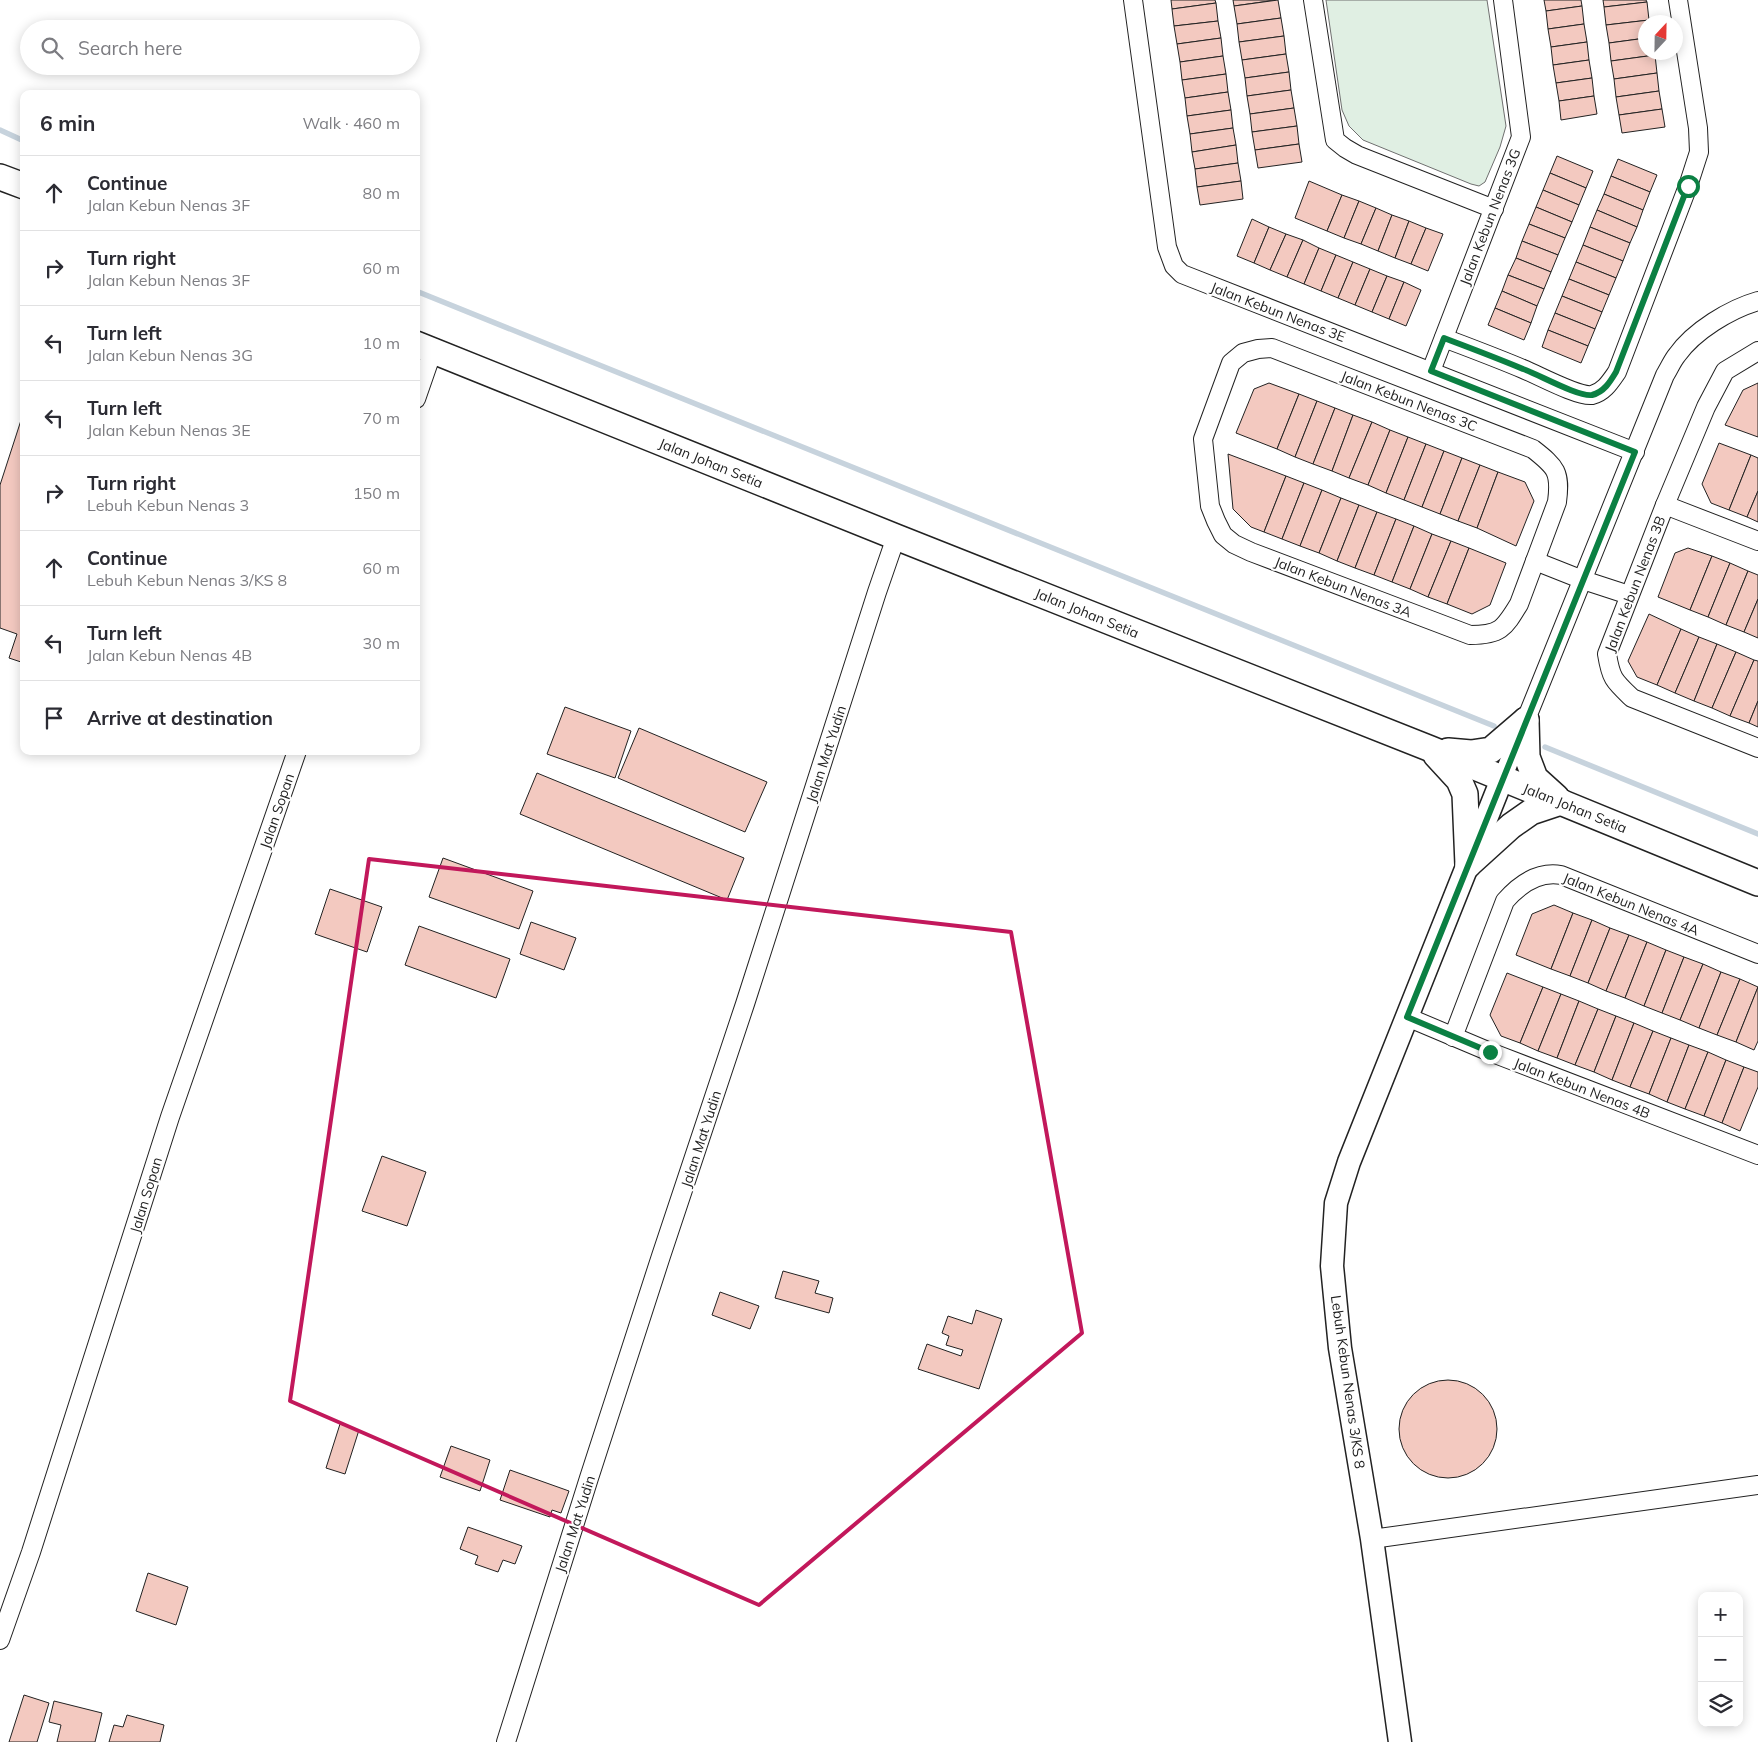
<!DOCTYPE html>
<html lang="en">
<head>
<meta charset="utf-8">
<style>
  body { margin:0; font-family:Mulish,sans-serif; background:#f7f7f7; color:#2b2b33 }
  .controls { position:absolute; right:15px; bottom:15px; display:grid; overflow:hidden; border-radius:10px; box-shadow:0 2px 12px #0003 }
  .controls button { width:45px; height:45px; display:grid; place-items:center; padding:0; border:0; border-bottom:1px solid #e1e1e2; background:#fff; color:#2b2b33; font:25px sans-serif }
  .compass { position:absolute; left:1638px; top:15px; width:45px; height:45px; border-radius:50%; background:#fff; box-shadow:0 2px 12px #0003; rotate:22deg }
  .stop { position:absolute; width:15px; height:15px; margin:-11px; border:4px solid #0b8043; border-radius:50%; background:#fff }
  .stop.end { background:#0b8043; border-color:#fff; box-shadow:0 1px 5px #0008 }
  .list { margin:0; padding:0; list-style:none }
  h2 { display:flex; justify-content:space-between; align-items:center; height:65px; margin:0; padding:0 20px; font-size:21px }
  h2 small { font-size:16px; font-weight:400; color:#7c7c81 }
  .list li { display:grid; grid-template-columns:32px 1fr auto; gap:15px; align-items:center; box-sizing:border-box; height:75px; padding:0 20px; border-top:1px solid #e1e1e2 }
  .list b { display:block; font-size:19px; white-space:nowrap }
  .list p { margin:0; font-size:16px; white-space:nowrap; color:#7c7c81 }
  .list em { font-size:16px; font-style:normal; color:#7c7c81 }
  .icon { flex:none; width:28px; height:28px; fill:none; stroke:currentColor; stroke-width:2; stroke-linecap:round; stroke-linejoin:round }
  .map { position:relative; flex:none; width:1758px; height:1742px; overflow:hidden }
  .search { position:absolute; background:#fff; box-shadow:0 2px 12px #0003; left:20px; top:20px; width:400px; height:55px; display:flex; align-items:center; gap:12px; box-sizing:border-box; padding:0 18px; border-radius:28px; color:#7c7c81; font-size:19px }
  .panel { position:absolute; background:#fff; box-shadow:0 2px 12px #0003; left:20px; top:90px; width:400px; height:665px; border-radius:10px }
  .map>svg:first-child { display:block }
  .green { fill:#e0efe3; stroke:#6f6f6f }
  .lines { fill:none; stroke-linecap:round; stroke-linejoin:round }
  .stream { stroke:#c7d3dd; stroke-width:5.5 }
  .building { fill:#f3c9c0; stroke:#222 }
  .minor-casing { stroke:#222; stroke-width:20 }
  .tertiary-casing { stroke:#222; stroke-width:25 }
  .secondary-casing { stroke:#222; stroke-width:28 }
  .minor { stroke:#fff; stroke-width:18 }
  .tertiary { stroke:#fff; stroke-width:22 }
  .secondary { stroke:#fff; stroke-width:25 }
  .route { stroke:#0b8043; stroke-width:6 }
  .marked { fill:none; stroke:#c2185b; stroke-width:4; stroke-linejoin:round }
  .labels { text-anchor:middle; stroke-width:4; stroke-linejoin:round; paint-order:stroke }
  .street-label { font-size:14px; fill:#222; stroke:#fff }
</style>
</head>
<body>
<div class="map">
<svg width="1758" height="1742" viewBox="0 0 1758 1742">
  <rect width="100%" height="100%" fill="#fff"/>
  <polygon class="green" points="1326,0 1487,0 1506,126 1500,147 1485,182 1479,186 1471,184 1363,140 1349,126 1342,110"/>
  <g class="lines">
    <g class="stream">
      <polyline points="0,130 24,141"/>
      <polyline points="416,291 1494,726"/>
      <polyline points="1545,747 1758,834"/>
    </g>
  </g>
  <g class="building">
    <polygon points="1171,0 1215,0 1216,3 1172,9"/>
    <polygon points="1233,0 1276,0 1234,6"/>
    <polygon points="1278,0 1281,18 1237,24 1234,6"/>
    <polygon points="1544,0 1581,0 1582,6 1546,11"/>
    <polygon points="1603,0 1646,0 1647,2 1604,7"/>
    <polygon points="1647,2 1649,20 1606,25 1604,7"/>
    <polygon points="1216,3 1218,21 1174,26 1172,9"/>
    <polygon points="1582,6 1584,24 1548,29 1546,11"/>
    <polygon points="1281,18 1284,36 1239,42 1237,24"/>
    <polygon points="1649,20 1650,22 1646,22 1646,38 1609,43 1606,25"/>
    <polygon points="1218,21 1221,38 1177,44 1174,26"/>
    <polygon points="1584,24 1587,42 1551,47 1548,29"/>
    <polygon points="1284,36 1286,54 1242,60 1239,42"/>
    <polygon points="1221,38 1223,56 1180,62 1177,44"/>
    <polygon points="1646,38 1646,52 1654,52 1655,55 1611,61 1609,43"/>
    <polygon points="1587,42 1589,60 1553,65 1551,47"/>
    <polygon points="1286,54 1289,72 1245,78 1242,60"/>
    <polygon points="1655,55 1657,73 1614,79 1611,61"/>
    <polygon points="1223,56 1226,74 1182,80 1180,62"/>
    <polygon points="1589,60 1592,78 1556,83 1553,65"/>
    <polygon points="1289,72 1291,90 1247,96 1245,78"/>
    <polygon points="1657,73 1659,91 1616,97 1614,79"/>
    <polygon points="1226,74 1228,92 1185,98 1182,80"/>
    <polygon points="1592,78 1594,96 1559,101 1556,83"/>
    <polygon points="1291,90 1294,108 1250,114 1247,96"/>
    <polygon points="1659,91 1662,109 1619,115 1616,97"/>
    <polygon points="1228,92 1231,110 1187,116 1185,98"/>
    <polygon points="1594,96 1597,114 1561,120 1559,101"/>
    <polygon points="1294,108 1297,126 1252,132 1250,114"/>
    <polygon points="1662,109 1665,127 1622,133 1619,115"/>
    <polygon points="1231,110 1233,128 1190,134 1187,116"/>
    <polygon points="1297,126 1299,144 1255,150 1252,132"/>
    <polygon points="1233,128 1236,145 1192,152 1190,134"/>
    <polygon points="1299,144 1302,162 1258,168 1255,150"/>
    <polygon points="1236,145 1238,163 1195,169 1192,152"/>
    <polygon points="1557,156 1593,171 1586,188 1550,173"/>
    <polygon points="1618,159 1657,175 1650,192 1611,176"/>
    <polygon points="1238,163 1241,181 1197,187 1195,169"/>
    <polygon points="1550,173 1586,188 1579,205 1543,190"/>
    <polygon points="1611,176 1650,192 1643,210 1604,194"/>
    <polygon points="1241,181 1243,199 1200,205 1197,187"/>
    <polygon points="1309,181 1342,195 1327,231 1295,218"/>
    <polygon points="1543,190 1579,205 1572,222 1536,207"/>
    <polygon points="1604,194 1643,210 1637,227 1597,210"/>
    <polygon points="1342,195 1359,201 1344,238 1327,231"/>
    <polygon points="1359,201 1376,208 1361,244 1344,238"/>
    <polygon points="1536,207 1572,222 1565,238 1529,224"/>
    <polygon points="1376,208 1392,215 1378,251 1361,244"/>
    <polygon points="1597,210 1637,227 1630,243 1590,227"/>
    <polygon points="1392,215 1409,221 1395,258 1378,251"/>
    <polygon points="1252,219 1269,227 1254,263 1237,256"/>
    <polygon points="1409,221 1426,228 1411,264 1395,258"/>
    <polygon points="1529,224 1565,238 1558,255 1522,241"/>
    <polygon points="1269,227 1286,234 1270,270 1254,263"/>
    <polygon points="1590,227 1630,243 1623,261 1583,245"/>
    <polygon points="1426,228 1443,234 1428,271 1411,264"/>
    <polygon points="1286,234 1303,240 1287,277 1270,270"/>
    <polygon points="1303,240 1319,248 1304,284 1287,277"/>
    <polygon points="1522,241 1558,255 1551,272 1516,258"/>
    <polygon points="1583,245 1623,261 1616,278 1576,262"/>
    <polygon points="1319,248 1336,255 1321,291 1304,284"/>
    <polygon points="1336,255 1353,262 1338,298 1321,291"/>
    <polygon points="1516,258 1551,272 1544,289 1508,275"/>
    <polygon points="1353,262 1370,269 1355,305 1338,298"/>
    <polygon points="1576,262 1616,278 1609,295 1569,279"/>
    <polygon points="1370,269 1387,276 1372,312 1355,305"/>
    <polygon points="1508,275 1544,289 1537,306 1502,291"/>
    <polygon points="1387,276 1404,282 1389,319 1372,312"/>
    <polygon points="1569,279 1609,295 1602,312 1562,296"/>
    <polygon points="1404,282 1421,290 1406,326 1389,319"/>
    <polygon points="1502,291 1537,306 1531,323 1495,308"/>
    <polygon points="1562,296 1602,312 1595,329 1555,313"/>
    <polygon points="1495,308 1531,323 1524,340 1488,325"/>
    <polygon points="1555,313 1595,329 1588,346 1548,330"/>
    <polygon points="1548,330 1588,346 1581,363 1542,347"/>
    <polygon points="1269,383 1299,394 1277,449 1236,433 1254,389"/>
    <polygon points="1758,383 1758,437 1725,425 1743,390"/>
    <polygon points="1299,394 1317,401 1295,457 1277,449"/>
    <polygon points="1317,401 1335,408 1313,464 1295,457"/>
    <polygon points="1335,408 1353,415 1332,471 1313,464"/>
    <polygon points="24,411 24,663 9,658 17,634 0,628 0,485"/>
    <polygon points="1353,415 1372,422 1349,478 1332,471"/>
    <polygon points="1372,422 1390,430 1368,485 1349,478"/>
    <polygon points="1390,430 1408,437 1386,493 1368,485"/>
    <polygon points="1408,437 1426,444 1404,500 1386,493"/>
    <polygon points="1719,443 1751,455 1729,510 1711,503 1702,484"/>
    <polygon points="1426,444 1444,451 1422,507 1404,500"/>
    <polygon points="1444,451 1462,458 1440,514 1422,507"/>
    <polygon points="1228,454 1286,476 1264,532 1251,527 1233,509"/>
    <polygon points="1751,455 1758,458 1758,491 1747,517 1729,510"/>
    <polygon points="1462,458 1480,465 1458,521 1440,514"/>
    <polygon points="1480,465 1498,472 1477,528 1458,521"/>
    <polygon points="1498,472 1525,482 1534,501 1516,546 1477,528"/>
    <polygon points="1286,476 1304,483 1282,539 1264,532"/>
    <polygon points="1304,483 1322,490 1300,546 1282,539"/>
    <polygon points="1322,490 1341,498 1319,553 1300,546"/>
    <polygon points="1758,491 1758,522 1747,517"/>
    <polygon points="1341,498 1359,505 1337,561 1319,553"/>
    <polygon points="1359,505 1377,512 1355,568 1337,561"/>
    <polygon points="1377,512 1396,519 1374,575 1355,568"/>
    <polygon points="1396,519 1414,526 1392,582 1374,575"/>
    <polygon points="1414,526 1432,534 1410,589 1392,582"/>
    <polygon points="1432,534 1451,541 1428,597 1410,589"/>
    <polygon points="1451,541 1469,548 1447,604 1428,597"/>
    <polygon points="1469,548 1506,563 1490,605 1472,614 1447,604"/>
    <polygon points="1688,548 1712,556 1690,610 1658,597 1675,553"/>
    <polygon points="1712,556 1730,563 1708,617 1690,610"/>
    <polygon points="1730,563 1748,571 1726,625 1708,617"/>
    <polygon points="1748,571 1758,575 1758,599 1744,632 1726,625"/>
    <polygon points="1758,599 1758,638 1744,632"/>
    <polygon points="1649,614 1681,629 1657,685 1637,677 1628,661"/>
    <polygon points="1681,629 1699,637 1675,693 1657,685"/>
    <polygon points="1699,637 1717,644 1694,701 1675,693"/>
    <polygon points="1717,644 1736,652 1712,708 1694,701"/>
    <polygon points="1736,652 1754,660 1730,716 1712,708"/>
    <polygon points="1754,660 1758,661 1758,701 1749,723 1730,716"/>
    <polygon points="1758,701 1758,727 1749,723"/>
    <polygon points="565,707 631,731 615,778 547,754"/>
    <polygon points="639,728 767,782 745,832 618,778"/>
    <polygon points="537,773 744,858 727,900 520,814"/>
    <polygon points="443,858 533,891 519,929 429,897"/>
    <polygon points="330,889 382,907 367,952 315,934"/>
    <polygon points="1554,905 1573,913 1551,969 1516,955 1532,914"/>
    <polygon points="1573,913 1592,920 1570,976 1551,969"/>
    <polygon points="1592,920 1610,928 1588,983 1570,976"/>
    <polygon points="531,922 576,938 564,970 520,954"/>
    <polygon points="419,926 510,959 496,998 405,965"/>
    <polygon points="1610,928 1629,935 1606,991 1588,983"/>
    <polygon points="1629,935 1647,942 1625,998 1606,991"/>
    <polygon points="1647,942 1666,950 1644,1006 1625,998"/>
    <polygon points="1666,950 1684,957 1662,1013 1644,1006"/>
    <polygon points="1684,957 1703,964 1680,1020 1662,1013"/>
    <polygon points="1703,964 1721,972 1699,1028 1680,1020"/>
    <polygon points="1721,972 1740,979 1717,1035 1699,1028"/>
    <polygon points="1507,973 1543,987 1520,1043 1501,1036 1490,1015"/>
    <polygon points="1740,979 1758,987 1736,1042 1717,1035"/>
    <polygon points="1543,987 1561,994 1538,1051 1520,1043"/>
    <polygon points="1758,987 1758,1041 1754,1050 1736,1042"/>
    <polygon points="1561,994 1579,1001 1557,1058 1538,1051"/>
    <polygon points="1579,1001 1598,1009 1575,1065 1557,1058"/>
    <polygon points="1598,1009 1616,1016 1594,1072 1575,1065"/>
    <polygon points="1616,1016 1634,1023 1612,1080 1594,1072"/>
    <polygon points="1634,1023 1653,1031 1630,1087 1612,1080"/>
    <polygon points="1653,1031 1671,1038 1649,1094 1630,1087"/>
    <polygon points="1671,1038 1689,1045 1667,1102 1649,1094"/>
    <polygon points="1689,1045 1708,1052 1685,1109 1667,1102"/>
    <polygon points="1708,1052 1726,1060 1704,1116 1685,1109"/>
    <polygon points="1726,1060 1744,1067 1722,1123 1704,1116"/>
    <polygon points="1744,1067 1758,1072 1758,1087 1740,1131 1722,1123"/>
    <polygon points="382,1156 426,1172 407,1226 362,1211"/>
    <polygon points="783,1271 819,1281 815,1293 833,1298 829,1313 775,1298"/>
    <polygon points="720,1292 759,1306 750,1329 712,1315"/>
    <polygon points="976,1310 1002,1319 979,1389 918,1369 927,1344 961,1356 963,1350 946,1345 949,1336 942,1333 948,1316 972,1324"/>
    <circle cx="1448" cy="1429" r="49"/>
    <polygon points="340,1424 359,1430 345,1474 326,1468"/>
    <polygon points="451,1446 490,1460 480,1491 440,1477"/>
    <polygon points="510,1470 569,1491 561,1513 552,1510 550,1517 500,1500"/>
    <polygon points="468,1527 522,1546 515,1564 503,1560 498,1572 475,1564 478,1556 460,1549"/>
    <polygon points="148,1573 188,1587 176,1625 136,1611"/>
    <polygon points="24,1695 49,1703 37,1742 9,1742"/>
    <polygon points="54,1701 102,1713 95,1742 57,1742 61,1725 49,1722"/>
    <polygon points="127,1715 164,1725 160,1742 109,1742 114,1725 123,1727"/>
  </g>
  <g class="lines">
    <g class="minor-casing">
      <g id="minor">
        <polyline points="1133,0 1167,247 1174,266 1182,274 1635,452"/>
        <polyline points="1313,0 1335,140 1345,148 1357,155 1494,209"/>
        <path d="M1444 338C1470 348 1497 358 1523 369 1538 375 1578 397 1592 395 1604 392 1610 382 1617 372L1688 186 1699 152 1698 128 1678 0"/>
        <path d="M1272 348 1533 449C1556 467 1561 472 1557 502L1519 604C1504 629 1500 635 1470 635L1251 552 1234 544 1223 535 1216 521 1210 506 1203 439 1231 363 1243 353 1258 349Z"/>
        <path d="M1758 351 1725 371 1706 407 1665 505 1607 654C1611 679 1614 681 1632 698L1758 748"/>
        <polyline points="1431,371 1521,137 1503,0"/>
        <polyline points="416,399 433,350"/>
        <polyline points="1665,505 1758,541"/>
        <polyline points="1535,561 1583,580 1629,595"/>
        <path d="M1502 779 1665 375C1669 369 1672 361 1677 355 1694 331 1730 309 1758 301"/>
        <polyline points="1407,1017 1490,1052 1758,1155"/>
        <path d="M1453 1037 1505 901C1519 885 1538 871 1561 875L1758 954"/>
        <polyline points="1372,1539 1758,1485"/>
        <polyline points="0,1640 31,1552 170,1117 297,751"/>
        <polyline points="506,1742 589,1478 661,1256 745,1004 877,592 896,537"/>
      </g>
    </g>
    <g class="tertiary-casing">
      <polyline id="tertiary" points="1400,1742 1372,1539 1340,1348 1332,1266 1336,1203 1349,1162 1502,779"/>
    </g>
    <g class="secondary-casing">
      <g id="secondary">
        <polyline points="0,177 24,186"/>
        <polyline points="416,344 896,537 1431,749 1758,883"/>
        <polyline points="1526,720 1527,757 1535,778 1556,797"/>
        <polyline points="1448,751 1471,753 1491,750 1526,720"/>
        <polyline points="1436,755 1459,780 1465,794 1468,865"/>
        <polyline points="1468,865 1511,826 1531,812 1561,802"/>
      </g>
    </g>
    <use href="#minor" class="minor"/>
    <use href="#tertiary" class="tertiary"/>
    <use href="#secondary" class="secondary"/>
  </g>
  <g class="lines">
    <path class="route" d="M1490 1052 1407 1017 1635 452 1431 371 1444 338C1470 348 1497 358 1523 369 1538 374 1578 397 1592 395 1604 392 1610 382 1616 372L1688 186"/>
  </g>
  <path class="marked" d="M369 859 1011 932 1082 1333 759 1605 290 1401Z"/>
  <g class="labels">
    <g class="street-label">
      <text transform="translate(1490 217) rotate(-69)" y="5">Jalan Kebun Nenas 3G</text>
      <text transform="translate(1278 312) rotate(21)" y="5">Jalan Kebun Nenas 3E</text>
      <text transform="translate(1409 401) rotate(21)" y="5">Jalan Kebun Nenas 3C</text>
      <text transform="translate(711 463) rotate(22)" y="5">Jalan Johan Setia</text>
      <text transform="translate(1635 584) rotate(-69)" y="5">Jalan Kebun Nenas 3B</text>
      <text transform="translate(1343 587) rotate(21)" y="5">Jalan Kebun Nenas 3A</text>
      <text transform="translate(1087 613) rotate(22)" y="5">Jalan Johan Setia</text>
      <text transform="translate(826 754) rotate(-72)" y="5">Jalan Mat Yudin</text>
      <text transform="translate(1575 808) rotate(22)" y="5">Jalan Johan Setia</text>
      <text transform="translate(277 811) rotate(-71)" y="5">Jalan Sopan</text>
      <text transform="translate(1631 904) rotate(22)" y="5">Jalan Kebun Nenas 4A</text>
      <text transform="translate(1582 1088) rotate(21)" y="5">Jalan Kebun Nenas 4B</text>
      <text transform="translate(701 1139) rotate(-72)" y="5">Jalan Mat Yudin</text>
      <text transform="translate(146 1195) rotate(-73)" y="5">Jalan Sopan</text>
      <text transform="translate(1348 1382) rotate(82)" y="5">Lebuh Kebun Nenas 3/KS 8</text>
      <text transform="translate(575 1524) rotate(-72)" y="5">Jalan Mat Yudin</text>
    </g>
  </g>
</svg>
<div class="controls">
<button>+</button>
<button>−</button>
<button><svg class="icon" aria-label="layers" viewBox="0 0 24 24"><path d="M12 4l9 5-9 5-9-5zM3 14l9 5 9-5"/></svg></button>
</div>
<svg class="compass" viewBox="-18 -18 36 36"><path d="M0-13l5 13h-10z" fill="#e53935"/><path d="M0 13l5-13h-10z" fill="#7c7c81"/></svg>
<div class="stop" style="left:1688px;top:186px"></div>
<div class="stop end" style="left:1490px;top:1052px"></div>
<div class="search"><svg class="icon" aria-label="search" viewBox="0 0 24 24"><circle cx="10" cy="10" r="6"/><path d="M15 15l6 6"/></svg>Search here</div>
<section class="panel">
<h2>6 min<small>Walk · 460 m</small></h2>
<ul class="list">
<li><svg class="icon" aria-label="ahead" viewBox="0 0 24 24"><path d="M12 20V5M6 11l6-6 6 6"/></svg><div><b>Continue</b><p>Jalan Kebun Nenas 3F</p></div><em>80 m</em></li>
<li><svg class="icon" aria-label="right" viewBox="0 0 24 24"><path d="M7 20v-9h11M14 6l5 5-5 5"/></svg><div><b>Turn right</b><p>Jalan Kebun Nenas 3F</p></div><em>60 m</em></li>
<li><svg class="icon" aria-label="left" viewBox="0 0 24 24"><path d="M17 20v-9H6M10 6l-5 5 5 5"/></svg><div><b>Turn left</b><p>Jalan Kebun Nenas 3G</p></div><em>10 m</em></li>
<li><svg class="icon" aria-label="left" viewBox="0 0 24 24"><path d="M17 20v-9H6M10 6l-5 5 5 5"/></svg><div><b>Turn left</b><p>Jalan Kebun Nenas 3E</p></div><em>70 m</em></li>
<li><svg class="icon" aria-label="right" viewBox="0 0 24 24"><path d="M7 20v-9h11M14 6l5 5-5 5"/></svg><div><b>Turn right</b><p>Lebuh Kebun Nenas 3</p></div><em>150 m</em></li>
<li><svg class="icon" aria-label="ahead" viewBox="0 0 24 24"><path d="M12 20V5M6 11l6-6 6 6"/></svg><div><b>Continue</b><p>Lebuh Kebun Nenas 3/KS 8</p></div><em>60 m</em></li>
<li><svg class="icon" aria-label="left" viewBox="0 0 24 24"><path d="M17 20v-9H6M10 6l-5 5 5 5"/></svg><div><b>Turn left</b><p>Jalan Kebun Nenas 4B</p></div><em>30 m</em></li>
<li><svg class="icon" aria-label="arrive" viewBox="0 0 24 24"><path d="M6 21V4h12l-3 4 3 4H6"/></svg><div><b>Arrive at destination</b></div></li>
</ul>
</section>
</div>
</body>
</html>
